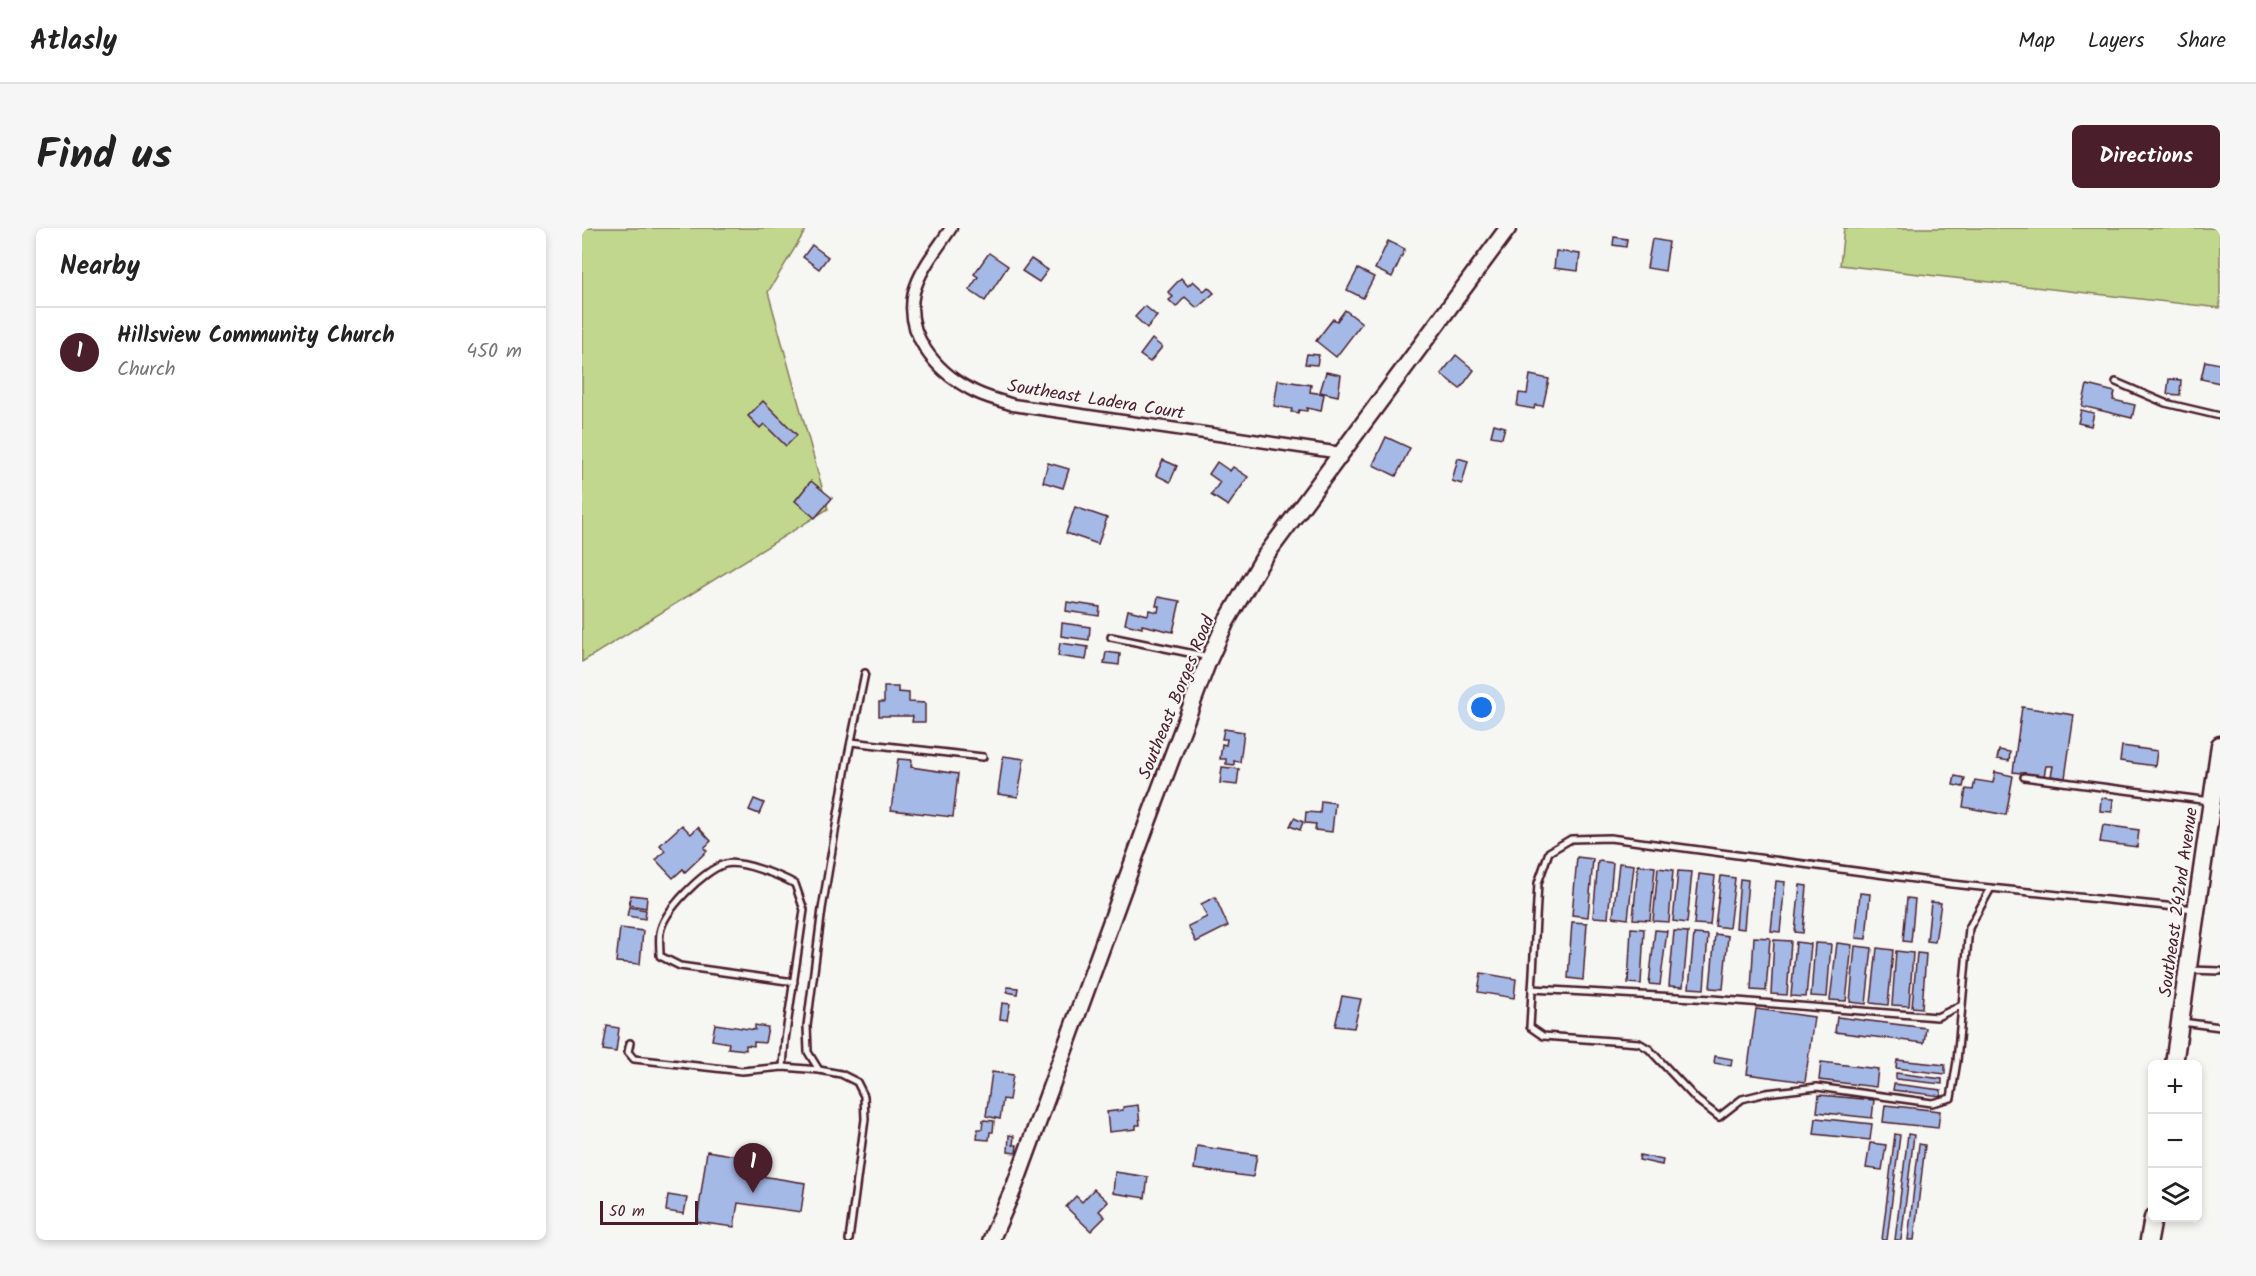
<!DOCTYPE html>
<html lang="en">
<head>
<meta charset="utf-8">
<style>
  body { margin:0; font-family:Kalam,sans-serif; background:#f6f6f6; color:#222 }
  .controls { position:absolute; right:18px; bottom:18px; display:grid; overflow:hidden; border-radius:9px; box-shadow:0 3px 9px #0003 }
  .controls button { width:54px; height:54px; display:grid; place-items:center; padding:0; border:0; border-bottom:2px solid #e0e0e0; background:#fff; color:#222; font:30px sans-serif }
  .scale { position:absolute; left:18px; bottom:15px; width:98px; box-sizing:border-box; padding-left:6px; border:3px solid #4a1f2b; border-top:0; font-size:16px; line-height:21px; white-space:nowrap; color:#4a1f2b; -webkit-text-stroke:4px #f6f6f2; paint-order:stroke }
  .you { position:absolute; left:900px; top:480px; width:21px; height:21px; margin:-15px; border:4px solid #fff; border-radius:50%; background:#1a73e8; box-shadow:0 0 0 9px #1a73e833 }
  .badge { display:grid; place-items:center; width:39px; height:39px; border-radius:50%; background:#4a1f2b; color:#fff; font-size:20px; font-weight:700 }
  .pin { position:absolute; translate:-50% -50px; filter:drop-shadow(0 2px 3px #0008) }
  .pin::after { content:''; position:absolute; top:32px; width:21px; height:18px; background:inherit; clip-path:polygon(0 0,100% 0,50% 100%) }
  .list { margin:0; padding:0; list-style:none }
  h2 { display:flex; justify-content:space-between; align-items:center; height:78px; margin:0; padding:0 24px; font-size:26px }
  h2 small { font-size:20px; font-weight:400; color:#767676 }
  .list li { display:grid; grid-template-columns:39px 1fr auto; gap:18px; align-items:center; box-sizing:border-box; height:90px; padding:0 24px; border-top:2px solid #e0e0e0 }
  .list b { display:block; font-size:22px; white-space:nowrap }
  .list p { margin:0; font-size:20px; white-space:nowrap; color:#767676 }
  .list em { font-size:20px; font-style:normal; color:#767676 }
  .icon { flex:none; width:33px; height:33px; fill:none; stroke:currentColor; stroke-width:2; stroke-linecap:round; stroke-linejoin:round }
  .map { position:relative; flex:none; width:1638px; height:1012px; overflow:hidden; border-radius:9px }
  header { display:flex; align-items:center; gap:36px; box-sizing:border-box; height:84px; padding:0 30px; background:#fff; border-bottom:2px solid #e0e0e0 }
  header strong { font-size:28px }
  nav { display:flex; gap:33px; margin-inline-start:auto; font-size:21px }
  .intro { display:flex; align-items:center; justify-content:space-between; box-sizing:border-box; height:144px; padding:0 36px }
  h1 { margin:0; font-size:42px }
  .button { padding:15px 27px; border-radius:9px; background:#4a1f2b; color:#fff; font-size:21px; font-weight:700 }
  main { display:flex; gap:36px; padding:0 36px }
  aside { flex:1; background:#fff; border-radius:9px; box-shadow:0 3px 9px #0003 }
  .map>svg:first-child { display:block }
  .green { fill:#c1d78d; stroke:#867b5c; stroke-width:1.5 }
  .building { fill:#a5b9e7; stroke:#4a1f2b; stroke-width:1.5 }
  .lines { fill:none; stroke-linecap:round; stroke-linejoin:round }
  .lane-casing { stroke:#4a1f2b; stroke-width:10 }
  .street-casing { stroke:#4a1f2b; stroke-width:15 }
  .secondary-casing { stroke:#4a1f2b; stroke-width:20 }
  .primary-casing { stroke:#4a1f2b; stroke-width:21 }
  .lane { stroke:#f6f6f2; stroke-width:5 }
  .street { stroke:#f6f6f2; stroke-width:10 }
  .secondary { stroke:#f6f6f2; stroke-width:15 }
  .primary { stroke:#f6f6f2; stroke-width:16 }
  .labels { text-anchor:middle; stroke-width:4.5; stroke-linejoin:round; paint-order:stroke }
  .street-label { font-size:18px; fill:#4a1f2b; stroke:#f6f6f2 }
</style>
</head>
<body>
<header>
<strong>Atlasly</strong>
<nav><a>Map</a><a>Layers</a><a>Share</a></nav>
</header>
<div class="intro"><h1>Find us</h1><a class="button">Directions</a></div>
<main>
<aside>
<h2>Nearby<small></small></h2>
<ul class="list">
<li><span class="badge">1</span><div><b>Hillsview Community Church</b><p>Church</p></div><em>450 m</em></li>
</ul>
</aside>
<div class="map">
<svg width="1638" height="1012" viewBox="0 0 1638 1012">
  <rect width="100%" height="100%" fill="#f6f6f2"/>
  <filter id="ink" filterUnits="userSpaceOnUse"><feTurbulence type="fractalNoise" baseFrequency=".0167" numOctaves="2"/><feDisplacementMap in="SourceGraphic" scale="12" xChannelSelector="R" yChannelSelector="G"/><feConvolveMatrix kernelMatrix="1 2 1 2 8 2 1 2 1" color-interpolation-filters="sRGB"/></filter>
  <g filter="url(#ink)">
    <g class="green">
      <polygon points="0,0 225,0 186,64 246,281 0,434"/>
      <polygon points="1262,0 1638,0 1638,80 1258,37"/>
    </g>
    <g class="building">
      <polygon points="1032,9 1045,11 1044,19 1031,17"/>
      <polygon points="1070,11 1087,14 1083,43 1065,40"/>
      <polygon points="806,13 823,21 810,49 793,41"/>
      <polygon points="230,17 246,29 237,41 221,29"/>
      <polygon points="974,23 998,26 996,43 972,40"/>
      <polygon points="407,25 426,38 403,73 387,62 396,49 392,46"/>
      <polygon points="449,31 466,42 457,54 440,43"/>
      <polygon points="776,41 792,49 781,70 765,62"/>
      <polygon points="599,50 606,58 611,53 622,63 626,59 632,65 615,80 603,69 594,79 587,72 591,69 586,64"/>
      <polygon points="563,78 575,88 565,100 553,89"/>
      <polygon points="763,82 780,95 754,129 734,113 751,91 755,93"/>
      <polygon points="570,111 580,119 568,134 558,127"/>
      <polygon points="725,126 737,127 735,137 723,136"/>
      <polygon points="874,127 892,142 878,161 859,146"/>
      <polygon points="1623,133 1638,136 1638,155 1619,151"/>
      <polygon points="744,144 759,147 756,168 738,164"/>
      <polygon points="948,147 967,151 961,178 953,177 952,181 935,178 937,165 945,166"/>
      <polygon points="1587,151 1599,152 1598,167 1585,166"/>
      <polygon points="696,152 729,157 728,164 742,166 739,183 725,180 725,183 717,182 716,185 709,184 710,181 692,178"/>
      <polygon points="1505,157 1533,164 1531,172 1553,177 1550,190 1500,178"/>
      <polygon points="181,173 215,207 204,218 182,196 178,200 166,188"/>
      <polygon points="1499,182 1512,185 1509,198 1496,195"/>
      <polygon points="912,196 923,199 920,210 909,208"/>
      <polygon points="804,209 828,220 814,248 791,237"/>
      <polygon points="876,230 886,233 880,256 870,253"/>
      <polygon points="581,232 595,238 588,254 574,247"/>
      <polygon points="635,234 648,243 651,239 666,249 646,278 629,267 638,254 627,246"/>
      <polygon points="466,235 487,241 481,260 461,254"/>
      <polygon points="229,253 250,270 233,290 213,273"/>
      <polygon points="493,279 525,290 516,316 484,305"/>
      <polygon points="576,369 598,373 591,404 560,397 560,400 543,396 546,382 566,387 567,382 576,384 577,378 574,378"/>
      <polygon points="485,374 518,379 517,388 484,383"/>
      <polygon points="480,395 508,399 507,412 479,408"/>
      <polygon points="478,415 506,419 504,432 476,428"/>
      <polygon points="524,424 538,426 537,437 522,435"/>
      <polygon points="302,459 316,459 316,464 327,465 327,474 343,475 343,494 330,494 331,488 297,488 297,474 302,474"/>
      <polygon points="1440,479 1492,487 1483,550 1469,548 1471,538 1464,538 1462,548 1431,544"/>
      <polygon points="642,501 662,504 658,534 652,533 652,537 644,536 644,531 638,531 640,516 644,517 645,511 640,511"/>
      <polygon points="1540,518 1575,523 1573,538 1538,533"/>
      <polygon points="1417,522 1428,524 1427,533 1415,531"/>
      <polygon points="421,528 442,531 436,569 416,566"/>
      <polygon points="316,531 330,532 329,539 376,546 371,589 309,582"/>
      <polygon points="640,539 657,541 655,557 638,555"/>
      <polygon points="1413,544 1431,548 1424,587 1381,579 1384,561 1391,562 1393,552 1411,555"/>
      <polygon points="1373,548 1383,550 1381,559 1371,557"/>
      <polygon points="1519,570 1531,571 1530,584 1518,583"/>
      <polygon points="172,571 182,575 177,586 167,582"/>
      <polygon points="739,573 753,575 750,604 733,602 734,596 723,595 724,584 738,585"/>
      <polygon points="712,590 721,594 718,602 708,598"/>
      <polygon points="100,597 109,606 116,599 129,613 122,620 125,623 103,644 101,641 91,650 74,632 83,623 78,617"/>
      <polygon points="1521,597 1557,602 1555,619 1518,614"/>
      <polygon points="995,629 1011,631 1006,689 990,687"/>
      <polygon points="1016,633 1031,635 1026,690 1011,689"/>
      <polygon points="1037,635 1052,637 1046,691 1031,689"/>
      <polygon points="1056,637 1073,639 1068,692 1051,691"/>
      <polygon points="1076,640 1091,642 1087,694 1071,693"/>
      <polygon points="1096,643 1110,644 1105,695 1091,693"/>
      <polygon points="1117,646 1133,648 1128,697 1112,696"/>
      <polygon points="1139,648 1153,650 1147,700 1133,698"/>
      <polygon points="1158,651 1166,652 1162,701 1154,700"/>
      <polygon points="1194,653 1203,654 1198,704 1189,703"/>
      <polygon points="1218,657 1225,658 1221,705 1213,704"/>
      <polygon points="1278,665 1288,666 1284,711 1274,710"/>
      <polygon points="49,667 65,669 64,680 47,677"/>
      <polygon points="633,669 646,698 614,714 606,698 625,689 619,676"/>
      <polygon points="1325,670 1333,671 1329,714 1321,713"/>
      <polygon points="1349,674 1359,675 1353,714 1345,713"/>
      <polygon points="47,679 64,682 63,691 45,688"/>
      <polygon points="990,694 1005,695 1001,752 986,750"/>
      <polygon points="38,700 61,703 58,736 34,734"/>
      <polygon points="1049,700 1062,701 1059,756 1046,755"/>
      <polygon points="1073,702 1085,703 1078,757 1067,756"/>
      <polygon points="1092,703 1106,704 1101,759 1087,758"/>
      <polygon points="1112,706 1126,707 1122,761 1107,760"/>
      <polygon points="1133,706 1146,708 1141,761 1128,760"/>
      <polygon points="1172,709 1188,710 1184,763 1169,762"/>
      <polygon points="1192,712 1209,713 1205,767 1189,766"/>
      <polygon points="1214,714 1229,716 1224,769 1209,768"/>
      <polygon points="1233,715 1249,716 1245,769 1229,768"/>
      <polygon points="1255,715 1270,717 1264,773 1248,772"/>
      <polygon points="1273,718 1290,720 1284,776 1268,774"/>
      <polygon points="1295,720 1311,722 1306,777 1289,775"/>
      <polygon points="1314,723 1331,725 1327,778 1310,777"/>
      <polygon points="1335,725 1344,726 1340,780 1330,779"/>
      <polygon points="899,745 934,751 932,770 896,764"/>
      <polygon points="425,759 436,760 435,766 425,764"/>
      <polygon points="760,768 779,771 772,800 753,798"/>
      <polygon points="420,775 428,776 425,792 418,791"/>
      <polygon points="1174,781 1232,789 1223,854 1165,846"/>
      <polygon points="1255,789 1344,800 1342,815 1253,804"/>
      <polygon points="133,796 173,802 173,797 186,799 183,815 172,814 172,818 164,817 164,822 146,820 147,815 130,812"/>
      <polygon points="25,798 37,800 34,824 21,822"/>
      <polygon points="1133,828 1150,831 1149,838 1132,835"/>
      <polygon points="1315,832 1363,837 1363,846 1314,840"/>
      <polygon points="1239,834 1296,841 1294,859 1237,852"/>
      <polygon points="410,844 431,847 427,872 421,871 418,891 404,888"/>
      <polygon points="1314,845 1360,851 1360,856 1314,851"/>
      <polygon points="1312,856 1359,862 1359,868 1311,862"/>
      <polygon points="1237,867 1292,872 1290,890 1235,884"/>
      <polygon points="556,877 558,897 554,897 554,901 527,904 525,884 541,882 541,879"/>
      <polygon points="1303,877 1358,883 1356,900 1301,894"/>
      <polygon points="1234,890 1290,896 1288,912 1232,906"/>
      <polygon points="401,892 412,893 411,904 408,904 407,912 395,911 396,901 400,901"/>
      <polygon points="1313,906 1318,907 1305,1012 1300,1012"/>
      <polygon points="1326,906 1332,907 1319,1012 1313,1012"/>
      <polygon points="427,907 432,908 431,917 435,917 434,925 426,924"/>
      <polygon points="1288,915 1304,917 1300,942 1284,940"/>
      <polygon points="1337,916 1343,917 1332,1012 1326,1012"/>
      <polygon points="615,918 675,927 671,949 612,941"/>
      <polygon points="125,923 162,929 160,945 223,955 219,984 156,975 152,999 115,994"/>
      <polygon points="1058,927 1081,932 1080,937 1057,932"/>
      <polygon points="533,944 566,949 563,970 531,965"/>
      <polygon points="512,961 526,974 517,983 523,989 509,1003 484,979 494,968 500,974"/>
      <polygon points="86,967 105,970 102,986 84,983"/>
    </g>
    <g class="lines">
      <g class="lane-casing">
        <g id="lane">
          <polyline points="1534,154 1583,175 1638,188"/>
          <polyline points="529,409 627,429"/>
          <polyline points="269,514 401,529"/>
          <polyline points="1442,549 1628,573"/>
          <polyline points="1409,660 1387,700 1375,833 1369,870 1350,875 1235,859 1184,865 1160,871 1137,889 1115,872 1067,821 1057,815 961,808 948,799 956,655 967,624 989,611 1028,610 1370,656 1613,681"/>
          <polyline points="1607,742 1638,743"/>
          <polyline points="950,761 1130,771 1355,789 1380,777"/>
          <polyline points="1600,794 1638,799"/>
          <polyline points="48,815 46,824 52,831 160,843 201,839 237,842 259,846 275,854 282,868 283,891 267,1012"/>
          <path d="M201 839 203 812 222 682 213 656C199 648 159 632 143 636 122 642 81 683 78 705 77 712 78 720 78 728L98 738 212 754"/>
          <polyline points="237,842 226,824 225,798 240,681 265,533 283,445"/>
        </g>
      </g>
      <g class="street-casing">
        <path id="street" d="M369 0C356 20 338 41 332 64 322 106 354 143 388 161 401 169 417 172 431 177L759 225"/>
      </g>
      <g class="secondary-casing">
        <polyline id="secondary" points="409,1012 433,957 566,593 625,436 644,394 681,331 926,0"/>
      </g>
      <g class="primary-casing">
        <g id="primary">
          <polyline points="1592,836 1638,517"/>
          <polyline points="1567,1012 1571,990"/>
        </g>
      </g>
      <use href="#lane" class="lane"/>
      <use href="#street" class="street"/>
      <use href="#secondary" class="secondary"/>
      <use href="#primary" class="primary"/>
    </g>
  </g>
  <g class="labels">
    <g class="street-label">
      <text transform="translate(514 171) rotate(9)" y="6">Southeast Ladera Court</text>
      <text transform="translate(594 469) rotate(-68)" y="6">Southeast Borges Road</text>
      <text transform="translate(1596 674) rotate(-82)" y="6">Southeast 242nd Avenue</text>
    </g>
  </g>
</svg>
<div class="controls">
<button>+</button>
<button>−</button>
<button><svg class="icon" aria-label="layers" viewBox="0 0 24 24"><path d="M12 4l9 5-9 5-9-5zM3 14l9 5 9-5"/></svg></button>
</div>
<div class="scale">50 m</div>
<div class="you"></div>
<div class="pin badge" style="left:171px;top:965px">1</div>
</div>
</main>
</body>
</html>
